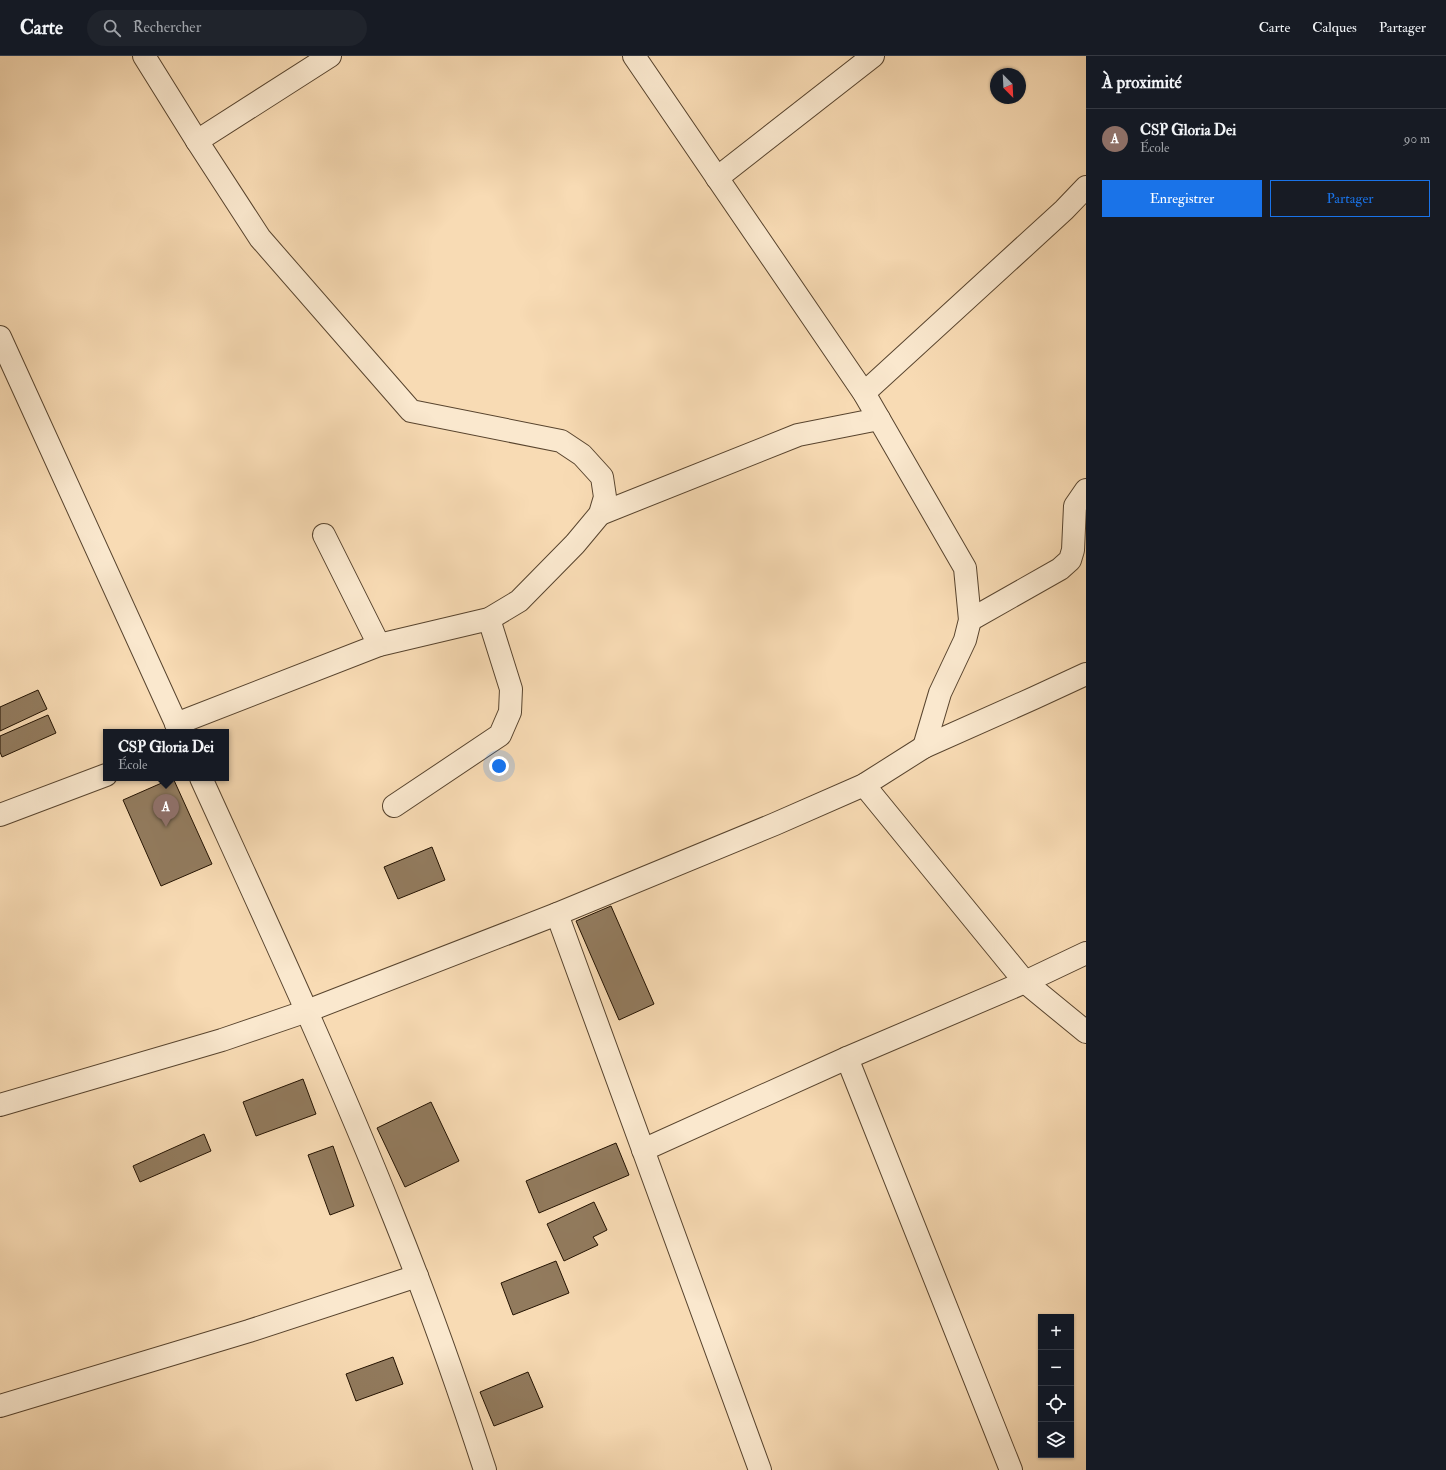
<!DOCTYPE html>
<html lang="fr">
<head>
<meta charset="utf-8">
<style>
  body { margin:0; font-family:"IM FELL Double Pica",serif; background:#20242c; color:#f1f3f6 }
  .controls { position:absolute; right:12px; bottom:12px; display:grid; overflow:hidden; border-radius:0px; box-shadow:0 1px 3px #0004 }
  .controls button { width:36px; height:36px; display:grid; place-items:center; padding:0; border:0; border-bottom:1px solid #363941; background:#171b24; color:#f1f3f6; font:20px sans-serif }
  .compass { position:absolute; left:990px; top:12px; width:36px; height:36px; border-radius:50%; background:#171b24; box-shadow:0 1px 3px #0004; rotate:156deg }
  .you { position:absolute; left:499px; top:710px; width:14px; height:14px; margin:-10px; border:3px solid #fff; border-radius:50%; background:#1a73e8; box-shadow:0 0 0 6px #1a73e833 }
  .badge { display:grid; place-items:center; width:26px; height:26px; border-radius:50%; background:#1a73e8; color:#fff; font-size:13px; font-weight:700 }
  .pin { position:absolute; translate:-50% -33px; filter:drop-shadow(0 1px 2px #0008) }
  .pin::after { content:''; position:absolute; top:21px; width:14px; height:12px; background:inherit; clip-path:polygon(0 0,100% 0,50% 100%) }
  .popup { position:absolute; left:103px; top:673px; width:126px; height:52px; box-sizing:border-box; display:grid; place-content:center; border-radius:0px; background:#171b24; filter:drop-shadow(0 1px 3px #0005); font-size:13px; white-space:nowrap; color:#9ea1a6 }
  .popup b { font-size:15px; color:#f1f3f6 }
  .popup::after { content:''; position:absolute; left:50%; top:100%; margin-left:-8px; border:8px solid transparent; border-top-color:#171b24 }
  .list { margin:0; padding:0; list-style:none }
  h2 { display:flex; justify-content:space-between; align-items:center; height:52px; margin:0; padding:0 16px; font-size:17px }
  h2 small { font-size:13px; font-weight:400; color:#9ea1a6 }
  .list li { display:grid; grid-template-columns:26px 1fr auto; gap:12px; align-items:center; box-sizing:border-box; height:60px; padding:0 16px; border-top:1px solid #363941 }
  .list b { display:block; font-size:15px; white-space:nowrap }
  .list p { margin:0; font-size:13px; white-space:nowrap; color:#9ea1a6 }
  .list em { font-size:13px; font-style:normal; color:#9ea1a6 }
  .actions { display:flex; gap:8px; padding:12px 16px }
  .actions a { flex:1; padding:9px 0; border:1px solid #1a73e8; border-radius:0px; text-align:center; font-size:14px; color:#1a73e8 }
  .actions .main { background:#1a73e8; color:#fff }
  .icon { flex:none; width:22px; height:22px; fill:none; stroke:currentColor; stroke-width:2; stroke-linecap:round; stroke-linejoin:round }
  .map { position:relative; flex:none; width:1086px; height:1414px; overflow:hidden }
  header { display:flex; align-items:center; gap:24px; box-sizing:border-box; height:56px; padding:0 20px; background:#171b24; border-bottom:1px solid #363941 }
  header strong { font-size:19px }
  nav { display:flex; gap:22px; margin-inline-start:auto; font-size:14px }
  .search { width:280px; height:36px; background:#20242c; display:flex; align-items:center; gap:10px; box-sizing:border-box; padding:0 14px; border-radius:22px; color:#9ea1a6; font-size:15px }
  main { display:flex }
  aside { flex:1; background:#171b24 }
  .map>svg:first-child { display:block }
  .building { fill:#927b5e; stroke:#231201 }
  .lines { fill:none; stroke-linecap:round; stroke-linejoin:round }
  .minor-casing { stroke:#58442e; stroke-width:24 }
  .minor { stroke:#fae8ce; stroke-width:22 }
</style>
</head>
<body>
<header>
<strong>Carte</strong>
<div class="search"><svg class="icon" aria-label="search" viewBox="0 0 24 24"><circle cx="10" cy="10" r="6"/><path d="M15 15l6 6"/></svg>Rechercher</div>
<nav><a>Carte</a><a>Calques</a><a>Partager</a></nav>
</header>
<main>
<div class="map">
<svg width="1086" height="1414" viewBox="0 0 1086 1414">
  <rect width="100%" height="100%" fill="#f8dbb4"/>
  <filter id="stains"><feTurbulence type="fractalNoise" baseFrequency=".005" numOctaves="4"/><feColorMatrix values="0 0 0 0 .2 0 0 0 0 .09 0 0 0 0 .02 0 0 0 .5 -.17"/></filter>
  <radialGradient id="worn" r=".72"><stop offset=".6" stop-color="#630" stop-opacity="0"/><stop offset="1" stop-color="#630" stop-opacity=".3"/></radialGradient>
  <g class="building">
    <polygon points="38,634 47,653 0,675 0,651"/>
    <polygon points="48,659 56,677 2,701 0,696 0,680"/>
    <polygon points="173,722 212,808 161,830 123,744"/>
    <polygon points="432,791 445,824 398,843 384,811"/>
    <polygon points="611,850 654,948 619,964 576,865"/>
    <polygon points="303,1023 316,1058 256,1080 243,1046"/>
    <polygon points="431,1046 459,1105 405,1131 377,1072"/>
    <polygon points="204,1078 211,1095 140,1126 133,1110"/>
    <polygon points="616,1087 629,1119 539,1157 526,1125"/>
    <polygon points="333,1090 354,1150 330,1159 308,1099"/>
    <polygon points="594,1146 607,1174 593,1181 598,1189 564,1205 547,1168"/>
    <polygon points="556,1205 569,1237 513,1259 501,1227"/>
    <polygon points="393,1301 403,1328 356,1345 346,1318"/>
    <polygon points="528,1316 543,1351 494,1370 480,1336"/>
  </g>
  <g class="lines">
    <g class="minor-casing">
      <g id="minor">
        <polyline points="144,0 197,85 260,182 411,355 561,385 582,399 602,421 605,441 600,458 575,488 519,545 489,563 379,589 176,668"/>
        <polyline points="634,0 864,337 965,512 970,564 965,584 940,637 924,691"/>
        <polyline points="197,85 330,0"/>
        <polyline points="717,122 873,0"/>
        <polyline points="0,281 180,676"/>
        <polyline points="864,337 1064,154 1086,131"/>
        <polyline points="600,458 798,379 879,363"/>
        <polyline points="324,479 379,589"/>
        <polyline points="970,564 1060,513 1070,504 1073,494 1075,450 1086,434"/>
        <path d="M201 722C267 867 334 1011 393 1159 427 1243 457 1328 485 1414"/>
        <polyline points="864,729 1025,926 1086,976"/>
        <polyline points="394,750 500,679 510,656 511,633 489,563"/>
        <polyline points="0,759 106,719"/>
        <polyline points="557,858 760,1414"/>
        <polyline points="847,1002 1011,1414"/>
        <polyline points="0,1049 222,984 307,955 557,858 775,768 864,729 924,691 1034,642 1086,618"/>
        <polyline points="643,1094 847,1002 1025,926 1086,897"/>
        <polyline points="0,1350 249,1275 417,1220"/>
      </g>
    </g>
    <use href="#minor" class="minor"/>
  </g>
  <rect width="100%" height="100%" filter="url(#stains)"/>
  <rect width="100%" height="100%" fill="url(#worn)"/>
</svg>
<div class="controls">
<button>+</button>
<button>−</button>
<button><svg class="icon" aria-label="locate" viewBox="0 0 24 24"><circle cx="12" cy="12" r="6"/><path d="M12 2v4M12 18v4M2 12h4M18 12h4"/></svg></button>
<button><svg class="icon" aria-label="layers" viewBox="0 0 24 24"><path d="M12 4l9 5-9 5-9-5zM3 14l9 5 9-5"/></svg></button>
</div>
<svg class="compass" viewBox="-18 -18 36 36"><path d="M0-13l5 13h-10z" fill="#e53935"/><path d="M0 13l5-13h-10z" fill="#9ea1a6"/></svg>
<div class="you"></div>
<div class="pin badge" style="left:166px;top:771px;background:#8d6e63">A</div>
<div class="popup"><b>CSP Gloria Dei</b>École</div>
</div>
<aside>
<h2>À proximité<small></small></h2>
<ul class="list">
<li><span class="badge" style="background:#8d6e63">A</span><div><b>CSP Gloria Dei</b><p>École</p></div><em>90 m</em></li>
</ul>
<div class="actions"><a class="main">Enregistrer</a><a>Partager</a></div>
</aside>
</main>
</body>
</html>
